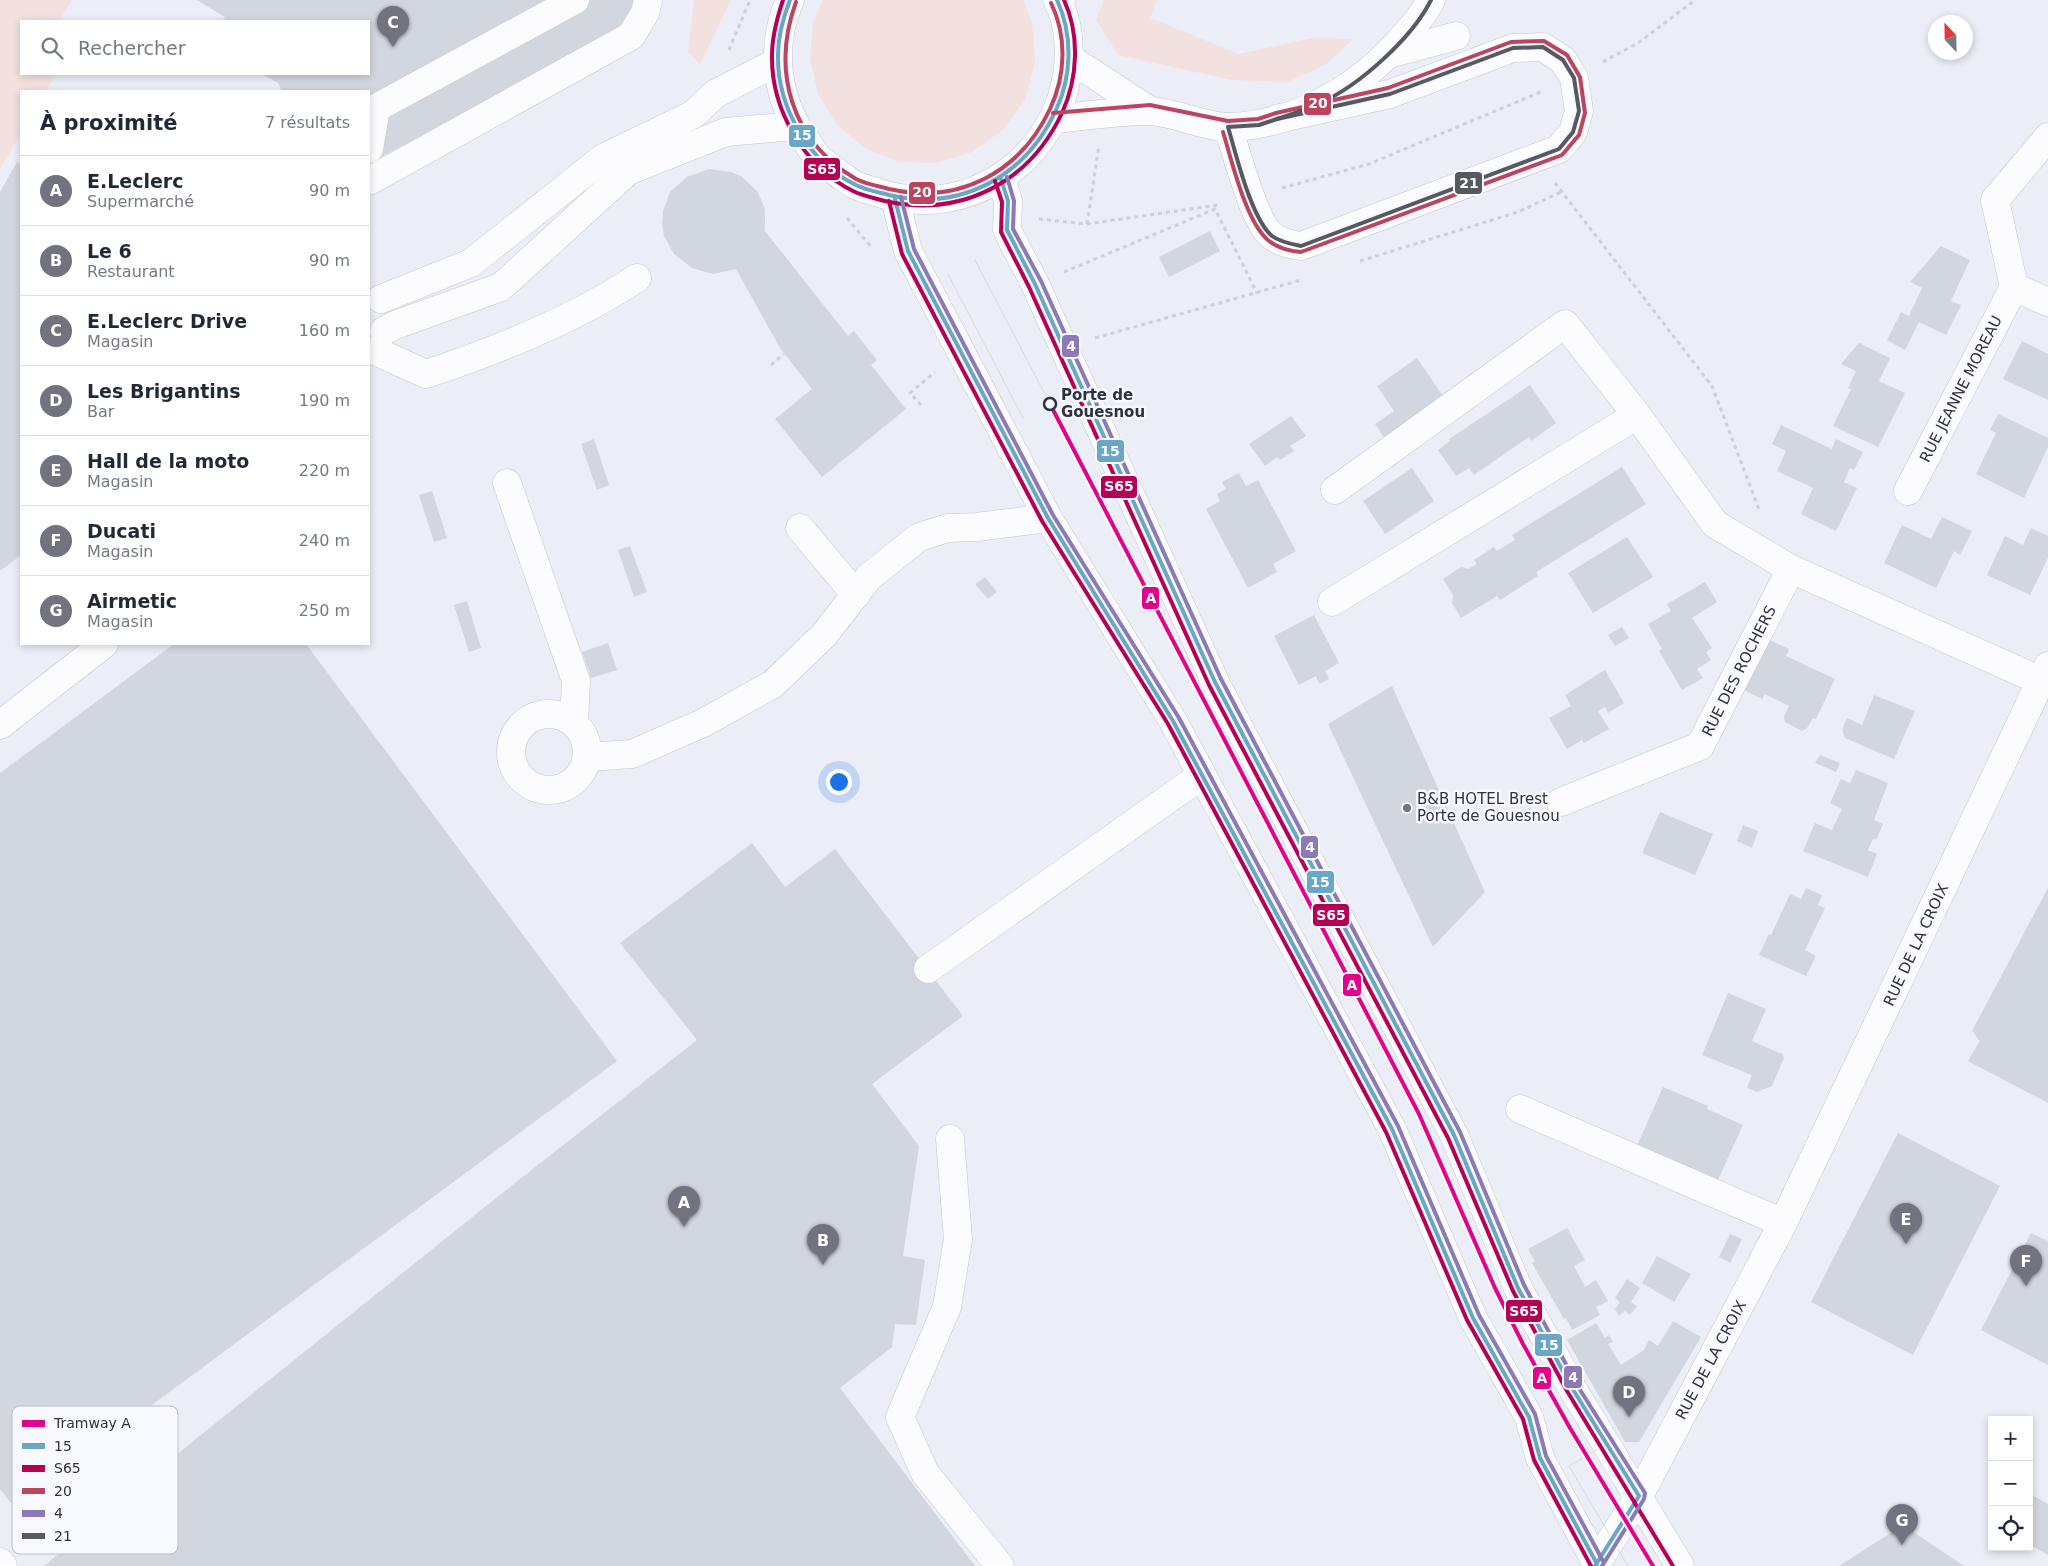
<!DOCTYPE html>
<html lang="fr">
<head>
<meta charset="utf-8">
<style>
  body { margin:0; font-family:"DejaVu Sans",sans-serif; background:#f6f6f7; color:#1f2937 }
  .controls { position:absolute; right:15px; bottom:15px; display:grid; overflow:hidden; border-radius:0px; box-shadow:0 2px 8px #0003 }
  .controls button { width:45px; height:45px; display:grid; place-items:center; padding:0; border:0; border-bottom:1px solid #e0e1e3; background:#fff; color:#1f2937; font:25px sans-serif }
  .compass { position:absolute; left:1928px; top:15px; width:45px; height:45px; border-radius:50%; background:#fff; box-shadow:0 2px 8px #0003; rotate:338deg }
  .you { position:absolute; left:838px; top:781px; width:18px; height:18px; margin:-12px; border:4px solid #fff; border-radius:50%; background:#1a73e8; box-shadow:0 0 0 8px #1a73e833 }
  .badge { display:grid; place-items:center; width:32px; height:32px; border-radius:50%; background:#71747f; color:#fff; font-size:16px; font-weight:700 }
  .pin { position:absolute; translate:-50% -41px; filter:drop-shadow(0 1px 2px #0008) }
  .pin::after { content:''; position:absolute; top:26px; width:18px; height:15px; background:inherit; clip-path:polygon(0 0,100% 0,50% 100%) }
  .list { margin:0; padding:0; list-style:none }
  h2 { display:flex; justify-content:space-between; align-items:center; height:65px; margin:0; padding:0 20px; font-size:21px }
  h2 small { font-size:16px; font-weight:400; color:#747a83 }
  .list li { display:grid; grid-template-columns:32px 1fr auto; gap:15px; align-items:center; box-sizing:border-box; height:70px; padding:0 20px; border-top:1px solid #e0e1e3 }
  .list b { display:block; font-size:19px; white-space:nowrap }
  .list p { margin:0; font-size:16px; white-space:nowrap; color:#747a83 }
  .list em { font-size:16px; font-style:normal; color:#747a83 }
  .icon { flex:none; width:28px; height:28px; fill:none; stroke:currentColor; stroke-width:2; stroke-linecap:round; stroke-linejoin:round }
  .map { position:relative; flex:none; width:2048px; height:1566px; overflow:hidden }
  .search { position:absolute; background:#fff; box-shadow:0 2px 8px #0003; left:20px; top:20px; width:350px; height:55px; display:flex; align-items:center; gap:12px; box-sizing:border-box; padding:0 18px; border-radius:0px; color:#747a83; font-size:19px }
  .panel { position:absolute; background:#fff; box-shadow:0 2px 8px #0003; left:20px; top:90px; width:350px; height:555px; border-radius:0px }
  .map>svg:first-child { display:block }
  .green { fill:#f3e1df }
  .building { fill:#d2d6df }
  .lines { fill:none; stroke-linecap:round; stroke-linejoin:round }
  .minor-casing { stroke:#c4c8d1; stroke-width:29 }
  .major-casing { stroke:#c4c8d1; stroke-width:29 }
  .highway-casing { stroke:#c4c8d1; stroke-width:29 }
  .path { stroke:#d0d0d3; stroke-width:3; stroke-dasharray:4 4; stroke-linecap:butt }
  .minor { stroke:#fcfcfe; stroke-width:28 }
  .major { stroke:#fcfcfe; stroke-width:28 }
  .highway { stroke:#fcfcfe; stroke-width:28 }
  .tram { stroke:#d8dadd; stroke-width:1 }
  .bus-1-casing { stroke:#f7f9ff; stroke-width:8 }
  .bus-2-casing { stroke:#f7f9ff; stroke-width:8 }
  .bus-3-casing { stroke:#f7f9ff; stroke-width:8 }
  .bus-4-casing { stroke:#f7f9ff; stroke-width:8 }
  .bus-5-casing { stroke:#f7f9ff; stroke-width:8 }
  .bus-1 { stroke:#6aa7c6; stroke-width:4 }
  .bus-2 { stroke:#b60054; stroke-width:4 }
  .bus-3 { stroke:#bc455d; stroke-width:4 }
  .bus-4 { stroke:#8b7ab7; stroke-width:4 }
  .bus-5 { stroke:#56595f; stroke-width:4 }
  .tram-1-casing { stroke:#f7f9ff; stroke-width:8 }
  .tram-1 { stroke:#e3028c; stroke-width:4 }
  .stop-dot { fill:#f7f9ff; stroke:#2f333e; stroke-width:2.5 }
  .poi-dot { fill:#71747f; stroke:#f7f9ff; stroke-width:2 }
  .labels { text-anchor:middle; stroke-width:5; stroke-linejoin:round; paint-order:stroke }
  .street-label { font-size:15px; fill:#2f333e; stroke:#f7f9ff }
  .stop-label { font-size:15px; font-weight:bold; fill:#2f333e; stroke:#f7f9ff; text-anchor:start }
  .poi-label { font-size:15px; fill:#2f333e; stroke:#f7f9ff; text-anchor:start }
  .key { fill:#f7f9ff; stroke:#bbbec5; stroke-width:1 }
  .key-label { font-size:14px; fill:#2f333e }
  .line-badge { stroke:#f7f9ff; stroke-width:2 }
  .badge-label { font-size:14px; text-anchor:middle; font-weight:bold; fill:#fff }
</style>
</head>
<body>
<div class="map">
<svg width="2048" height="1566" viewBox="0 0 2048 1566">
  <rect width="100%" height="100%" fill="#ebeef7"/>
  <g class="green">
    <polygon points="0,0 72,0 59,21 21,21 21,74 51,74 53,79 45,91 21,91 21,133 0,169"/>
    <polygon points="694,0 731,0 700,64 688,52"/>
    <polygon points="823,0 1023,0 1033,25 1035,63 1025,100 1003,130 972,152 936,163 899,162 865,148 837,125 818,94 810,59 813,22"/>
    <polygon points="1104,0 1157,0 1150,18 1239,54 1313,38 1354,39 1326,64 1288,82 1232,80 1118,55 1096,20"/>
  </g>
  <g class="building">
    <polygon points="197,0 643,0 627,21 599,43 369,163 369,91 282,91 278,83 262,74 369,74 369,21 222,21 225,17"/>
    <polygon points="17,162 21,167 21,555 0,571 0,192"/>
    <polygon points="709,169 731,172 741,176 757,191 765,209 765,231 848,336 854,331 877,360 871,365 906,409 822,477 775,419 812,389 780,348 736,269 713,274 692,268 674,254 664,236 662,224 663,211 670,192 687,177"/>
    <polygon points="1210,231 1220,251 1169,277 1159,257"/>
    <polygon points="1941,246 1970,260 1951,301 1961,305 1946,335 1919,322 1905,350 1887,340 1901,312 1909,316 1922,288 1910,282"/>
    <polygon points="2022,341 2048,354 2048,400 2003,379"/>
    <polygon points="1859,343 1890,358 1879,381 1905,393 1878,447 1833,426 1851,389 1848,388 1856,371 1841,364"/>
    <polygon points="1417,358 1445,399 1386,440 1375,424 1394,411 1377,386"/>
    <polygon points="1530,385 1556,423 1531,441 1529,437 1474,475 1469,468 1456,476 1438,450 1450,441 1449,439"/>
    <polygon points="1998,414 2048,438 2048,447 2024,498 1976,474 1996,433 1990,430"/>
    <polygon points="1291,416 1306,436 1290,446 1294,451 1280,460 1277,457 1265,466 1249,444"/>
    <polygon points="1781,425 1832,449 1836,439 1863,452 1854,470 1850,468 1844,482 1857,488 1836,531 1801,514 1813,488 1777,471 1786,451 1772,444"/>
    <polygon points="594,439 609,485 597,490 581,444"/>
    <polygon points="1622,467 1646,504 1536,572 1538,576 1500,600 1497,596 1461,618 1452,603 1453,595 1443,579 1461,567 1468,569 1477,564 1474,560 1494,547 1497,551 1515,540 1512,535"/>
    <polygon points="1412,468 1434,501 1385,534 1363,501"/>
    <polygon points="1239,473 1246,486 1258,480 1296,551 1273,564 1277,572 1248,588 1206,509 1220,501 1217,494 1226,489 1222,482"/>
    <polygon points="432,491 447,538 434,542 419,495"/>
    <polygon points="1942,517 1972,531 1960,555 1954,551 1936,588 1884,563 1902,525 1931,539"/>
    <polygon points="2031,528 2048,536 2048,558 2030,595 1987,575 2005,536 2023,545"/>
    <polygon points="1627,537 1653,577 1593,613 1568,573"/>
    <polygon points="630,546 647,592 634,597 618,550"/>
    <polygon points="985,577 997,592 988,599 975,584"/>
    <polygon points="1705,582 1717,602 1692,618 1712,648 1706,652 1711,660 1697,669 1703,678 1682,690 1659,651 1662,649 1648,624 1671,611 1667,604"/>
    <polygon points="467,601 481,648 469,652 454,605"/>
    <polygon points="1314,615 1339,663 1325,671 1329,679 1319,684 1316,676 1299,685 1274,636"/>
    <polygon points="1622,627 1629,638 1615,646 1608,635"/>
    <polygon points="1769,640 1789,649 1786,656 1835,679 1816,719 1813,718 1807,728 1802,731 1785,722 1784,717 1789,706 1765,694 1762,699 1744,690"/>
    <polygon points="608,643 617,670 591,678 582,652"/>
    <polygon points="174,644 306,644 617,1061 14,1507 0,1489 0,773"/>
    <polygon points="1605,670 1624,703 1608,713 1605,707 1598,711 1609,729 1584,743 1582,740 1567,749 1549,718 1571,706 1565,695"/>
    <polygon points="1392,686 1485,892 1433,947 1328,724"/>
    <polygon points="1874,695 1915,711 1894,759 1845,738 1842,730 1847,718 1862,725"/>
    <polygon points="1820,755 1840,763 1836,772 1815,763"/>
    <polygon points="1856,770 1888,783 1874,820 1883,824 1876,840 1873,839 1868,850 1877,854 1868,877 1803,851 1815,823 1832,830 1842,809 1830,803 1841,779 1850,783"/>
    <polygon points="1660,812 1713,834 1695,875 1642,853"/>
    <polygon points="1743,825 1758,831 1752,848 1737,841"/>
    <polygon points="752,843 785,887 835,849 963,1016 872,1084 919,1146 903,1256 925,1260 916,1325 895,1324 892,1347 840,1388 975,1566 44,1566 197,1438 496,1198 697,1040 620,943"/>
    <polygon points="1806,888 1822,895 1818,905 1825,908 1805,950 1816,956 1806,976 1759,955 1769,934 1771,935 1790,894 1801,899"/>
    <polygon points="2048,888 2048,1103 1968,1061 1980,1041 1972,1031"/>
    <polygon points="1728,993 1766,1009 1752,1041 1782,1054 1784,1058 1772,1086 1757,1092 1747,1088 1752,1075 1702,1055"/>
    <polygon points="1663,1087 1708,1106 1707,1109 1743,1125 1717,1182 1636,1148"/>
    <polygon points="1898,1133 2000,1186 1913,1355 1811,1302"/>
    <polygon points="1567,1228 1585,1260 1574,1266 1585,1287 1596,1280 1608,1301 1596,1307 1600,1315 1572,1330 1566,1318 1564,1319 1532,1263 1535,1261 1528,1249"/>
    <polygon points="2031,1233 2048,1241 2048,1365 1981,1330"/>
    <polygon points="1730,1234 1742,1239 1730,1263 1719,1257"/>
    <polygon points="1657,1256 1691,1274 1674,1302 1642,1283"/>
    <polygon points="1627,1279 1640,1288 1631,1302 1637,1306 1630,1315 1625,1311 1619,1316 1615,1309 1620,1302 1615,1298"/>
    <polygon points="1673,1321 1701,1337 1639,1442 1625,1442 1567,1340 1596,1323 1605,1338 1609,1335 1613,1342 1608,1344 1621,1365 1644,1350 1649,1340 1658,1346"/>
    <polygon points="2029,1493 2048,1504 2048,1555 2029,1544"/>
    <polygon points="1903,1525 1964,1566 1839,1566"/>
  </g>
  <g class="lines">
    <g class="minor-casing">
      <g id="minor">
        <polyline points="1389,54 1456,36"/>
        <polyline points="1069,58 1150,111"/>
        <path d="M1054 119C1085 116 1118 111 1149 111 1174 112 1207 128 1231 127 1299 124 1363 86 1406 34 1416 23 1424 13 1431 0"/>
        <path d="M1228 127C1236 151 1253 217 1269 233 1278 242 1288 244 1301 246L1559 149 1573 132 1579 111 1574 78 1563 60 1543 47 1513 48 1390 94 1277 119"/>
        <polyline points="369,149 376,108 575,0"/>
        <polyline points="369,181 631,36 645,13 648,0"/>
        <polyline points="2014,287 2048,302"/>
        <polyline points="381,299 471,263 603,158 694,114 715,94 777,62"/>
        <polyline points="384,331 395,325 501,287 628,171 726,132 794,126"/>
        <path d="M375 351 426 374C498 350 574 320 637 278"/>
        <polyline points="507,483 576,681 574,722"/>
        <polyline points="1335,490 1565,324 1637,415 1715,524 1791,569 2041,681"/>
        <polyline points="1908,491 2014,287 1995,200 2048,137"/>
        <polyline points="800,528 856,595"/>
        <polyline points="1332,602 1637,415"/>
        <circle cx="549" cy="752" r="38"/>
        <polyline points="0,725 104,644"/>
        <polyline points="588,757 632,754 703,723 773,684 824,635 869,577 919,537 948,528 977,527 1048,518"/>
        <polyline points="1561,802 1700,746 1791,569"/>
        <polyline points="928,969 1202,775"/>
        <polyline points="1520,1109 1783,1223"/>
        <polyline points="950,1139 958,1239 947,1307 900,1417 925,1473 1000,1566"/>
        <polyline points="0,1562 3,1566"/>
        <polyline points="1595,1566 1639,1496 1783,1223 2048,666"/>
      </g>
    </g>
    <g class="major-casing">
      <g id="major">
        <path d="M790 0C769 48 776 101 807 142 811 148 815 156 821 160 826 165 833 169 839 174 844 177 849 182 855 185 861 188 869 190 876 192 954 219 1034 176 1061 100 1071 70 1073 28 1057 0"/>
        <polyline points="1001,179 1008,201 1007,230 1035,284 1215,682 1454,1135 1518,1288 1572,1388 1680,1566"/>
        <polyline points="895,199 908,251 1048,518 1173,721 1392,1129 1473,1318 1529,1417 1540,1458 1598,1566"/>
      </g>
    </g>
    <g class="highway-casing">
      <polyline id="highway" points="1059,3 1061,0"/>
    </g>
    <g class="path">
      <polyline points="729,50 750,0"/>
      <polyline points="1603,62 1638,43 1695,0"/>
      <polyline points="1555,183 1712,386 1760,512"/>
      <polyline points="1282,188 1369,164 1543,91"/>
      <polyline points="847,218 872,248"/>
      <polyline points="1039,219 1087,224 1218,205"/>
      <polyline points="1087,224 1099,145"/>
      <polyline points="1360,261 1518,212 1561,192"/>
      <polyline points="1064,272 1215,209 1257,293"/>
      <polyline points="1095,338 1301,280"/>
      <polyline points="771,365 784,354"/>
      <polyline points="921,405 910,393 935,372"/>
    </g>
    <use href="#minor" class="minor"/>
    <use href="#major" class="major"/>
    <use href="#highway" class="highway"/>
    <g class="tram">
      <polyline points="975,260 1050,404"/>
      <polyline points="948,274 1023,418"/>
      <polyline points="1628,1566 1569,1466 1598,1449 1668,1566"/>
    </g>
    <g class="bus-1-casing">
      <g id="bus-1">
        <path d="M790 0C783 18 778 36 778 55 777 107 809 163 856 185 866 190 878 192 889 195 961 212 1026 176 1056 110 1072 76 1073 35 1057 0"/>
        <polyline points="1001,179 1008,201 1007,230 1035,284 1215,682 1454,1135 1518,1288 1572,1388 1639,1496 1595,1566"/>
        <polyline points="895,199 908,251 1048,518 1173,721 1392,1129 1473,1318 1529,1417 1540,1458 1597,1564"/>
      </g>
    </g>
    <g class="bus-2-casing">
      <g id="bus-2">
        <path d="M783 0C777 18 772 36 772 55 771 109 804 167 853 191 863 196 874 198 885 201 961 218 1029 183 1062 113 1078 78 1080 35 1064 0"/>
        <polyline points="995,181 1002,202 1001,232 1029,287 1209,685 1448,1138 1513,1291 1567,1391 1673,1566"/>
        <polyline points="889,201 902,254 1042,521 1168,724 1386,1132 1467,1320 1523,1419 1534,1460 1591,1566"/>
      </g>
    </g>
    <g class="bus-3-casing">
      <g id="bus-3">
        <path d="M796 2C771 71 791 141 856 179 866 184 878 186 889 189 958 205 1020 173 1050 109 1066 75 1067 36 1051 3"/>
        <path d="M1053 113 1150 105 1228 121 1258 119 1276 113 1388 88 1511 42 1544 41 1567 55 1580 77 1585 113 1579 135 1562 155 1301 252C1290 251 1278 248 1269 241 1246 223 1232 161 1223 132"/>
      </g>
    </g>
    <g class="bus-4-casing">
      <g id="bus-4">
        <polyline points="1007,177 1014,201 1013,229 1041,281 1221,679 1460,1132 1524,1285 1577,1385 1645,1493 1644,1499 1602,1566"/>
        <polyline points="901,197 914,249 1053,515 1179,718 1398,1126 1479,1315 1535,1414 1546,1456 1603,1561"/>
      </g>
    </g>
    <g class="bus-5-casing">
      <g id="bus-5">
        <path d="M1543 47 1563 60 1574 78 1579 111 1573 132 1559 149 1301 246C1291 244 1280 242 1272 236 1251 218 1236 154 1228 127L1259 125 1277 119 1390 94 1513 48Z"/>
        <path d="M1277 119C1291 114 1306 110 1320 103 1359 86 1412 38 1431 0"/>
      </g>
    </g>
    <use href="#bus-1" class="bus-1"/>
    <use href="#bus-2" class="bus-2"/>
    <use href="#bus-3" class="bus-3"/>
    <use href="#bus-4" class="bus-4"/>
    <use href="#bus-5" class="bus-5"/>
    <g class="tram-1-casing">
      <polyline id="tram-1" points="1050,404 1419,1114 1495,1288 1523,1344 1570,1428 1653,1566"/>
    </g>
    <use href="#tram-1" class="tram-1"/>
  </g>
  <circle class="stop-dot" cx="1050" cy="404" r="6"/>
  <circle class="poi-dot" cx="1407" cy="808" r="5"/>
  <g class="labels">
    <g class="street-label">
      <text transform="translate(1961 389) rotate(-63)" y="5">RUE JEANNE MOREAU</text>
      <text transform="translate(1739 671) rotate(-63)" y="5">RUE DES ROCHERS</text>
      <text transform="translate(1916 945) rotate(-65)" y="5">RUE DE LA CROIX</text>
      <text transform="translate(1711 1360) rotate(-62)" y="5">RUE DE LA CROIX</text>
    </g>
    <g class="stop-label">
      <text x="1061" y="400">Porte de<tspan x="1061" dy="17">Gouesnou</tspan></text>
    </g>
    <g class="poi-label">
      <text x="1417" y="804">B&amp;B HOTEL Brest<tspan x="1417" dy="17">Porte de Gouesnou</tspan></text>
    </g>
  </g>
  <rect x="12" y="1406" width="166" height="148" rx="8" class="key"/>
  <rect x="22" y="1420" width="23" height="7" fill="#e3028c"/>
  <rect x="22" y="1443" width="23" height="6" fill="#6aa7c6"/>
  <rect x="22" y="1465" width="23" height="7" fill="#b60054"/>
  <rect x="22" y="1488" width="23" height="6" fill="#bc455d"/>
  <rect x="22" y="1510" width="23" height="7" fill="#8b7ab7"/>
  <rect x="22" y="1533" width="23" height="6" fill="#56595f"/>
  <g class="key-label">
    <text x="54" y="1428">Tramway A</text>
    <text x="54" y="1451">15</text>
    <text x="54" y="1473">S65</text>
    <text x="54" y="1496">20</text>
    <text x="54" y="1518">4</text>
    <text x="54" y="1541">21</text>
  </g>
  <g class="line-badge">
    <rect x="1303" y="92" width="29" height="24" rx="5" fill="#bc455d"/>
    <rect x="788" y="124" width="28" height="24" rx="5" fill="#6aa7c6"/>
    <rect x="803" y="157" width="38" height="24" rx="5" fill="#b60054"/>
    <rect x="1454" y="171" width="29" height="24" rx="5" fill="#56595f"/>
    <rect x="908" y="181" width="28" height="24" rx="5" fill="#bc455d"/>
    <rect x="1061" y="334" width="19" height="24" rx="5" fill="#8b7ab7"/>
    <rect x="1096" y="439" width="29" height="24" rx="5" fill="#6aa7c6"/>
    <rect x="1100" y="475" width="38" height="24" rx="5" fill="#b60054"/>
    <rect x="1141" y="586" width="19" height="24" rx="5" fill="#e3028c"/>
    <rect x="1300" y="835" width="19" height="24" rx="5" fill="#8b7ab7"/>
    <rect x="1306" y="870" width="29" height="24" rx="5" fill="#6aa7c6"/>
    <rect x="1312" y="903" width="38" height="24" rx="5" fill="#b60054"/>
    <rect x="1342" y="973" width="20" height="24" rx="5" fill="#e3028c"/>
    <rect x="1505" y="1299" width="38" height="24" rx="5" fill="#b60054"/>
    <rect x="1534" y="1333" width="29" height="24" rx="5" fill="#6aa7c6"/>
    <rect x="1563" y="1365" width="20" height="24" rx="5" fill="#8b7ab7"/>
    <rect x="1532" y="1366" width="20" height="24" rx="5" fill="#e3028c"/>
  </g>
  <g class="badge-label">
    <text x="1318" y="108">20</text>
    <text x="802" y="140">15</text>
    <text x="822" y="174">S65</text>
    <text x="1469" y="188">21</text>
    <text x="922" y="197">20</text>
    <text x="1071" y="351">4</text>
    <text x="1110" y="456">15</text>
    <text x="1119" y="491">S65</text>
    <text x="1151" y="603">A</text>
    <text x="1310" y="852">4</text>
    <text x="1320" y="887">15</text>
    <text x="1331" y="920">S65</text>
    <text x="1352" y="990">A</text>
    <text x="1524" y="1316">S65</text>
    <text x="1549" y="1350">15</text>
    <text x="1573" y="1382">4</text>
    <text x="1542" y="1383">A</text>
  </g>
</svg>
<div class="controls">
<button>+</button>
<button>−</button>
<button><svg class="icon" aria-label="locate" viewBox="0 0 24 24"><circle cx="12" cy="12" r="6"/><path d="M12 2v4M12 18v4M2 12h4M18 12h4"/></svg></button>
</div>
<svg class="compass" viewBox="-18 -18 36 36"><path d="M0-13l5 13h-10z" fill="#e53935"/><path d="M0 13l5-13h-10z" fill="#747a83"/></svg>
<div class="you"></div>
<div class="pin badge" style="left:684px;top:1227px">A</div>
<div class="pin badge" style="left:823px;top:1265px">B</div>
<div class="pin badge" style="left:393px;top:47px">C</div>
<div class="pin badge" style="left:1629px;top:1417px">D</div>
<div class="pin badge" style="left:1906px;top:1244px">E</div>
<div class="pin badge" style="left:2026px;top:1286px">F</div>
<div class="pin badge" style="left:1902px;top:1545px">G</div>
<div class="search"><svg class="icon" aria-label="search" viewBox="0 0 24 24"><circle cx="10" cy="10" r="6"/><path d="M15 15l6 6"/></svg>Rechercher</div>
<section class="panel">
<h2>À proximité<small>7 résultats</small></h2>
<ul class="list">
<li><span class="badge">A</span><div><b>E.Leclerc</b><p>Supermarché</p></div><em>90 m</em></li>
<li><span class="badge">B</span><div><b>Le 6</b><p>Restaurant</p></div><em>90 m</em></li>
<li><span class="badge">C</span><div><b>E.Leclerc Drive</b><p>Magasin</p></div><em>160 m</em></li>
<li><span class="badge">D</span><div><b>Les Brigantins</b><p>Bar</p></div><em>190 m</em></li>
<li><span class="badge">E</span><div><b>Hall de la moto</b><p>Magasin</p></div><em>220 m</em></li>
<li><span class="badge">F</span><div><b>Ducati</b><p>Magasin</p></div><em>240 m</em></li>
<li><span class="badge">G</span><div><b>Airmetic</b><p>Magasin</p></div><em>250 m</em></li>
</ul>
</section>
</div>
</body>
</html>
